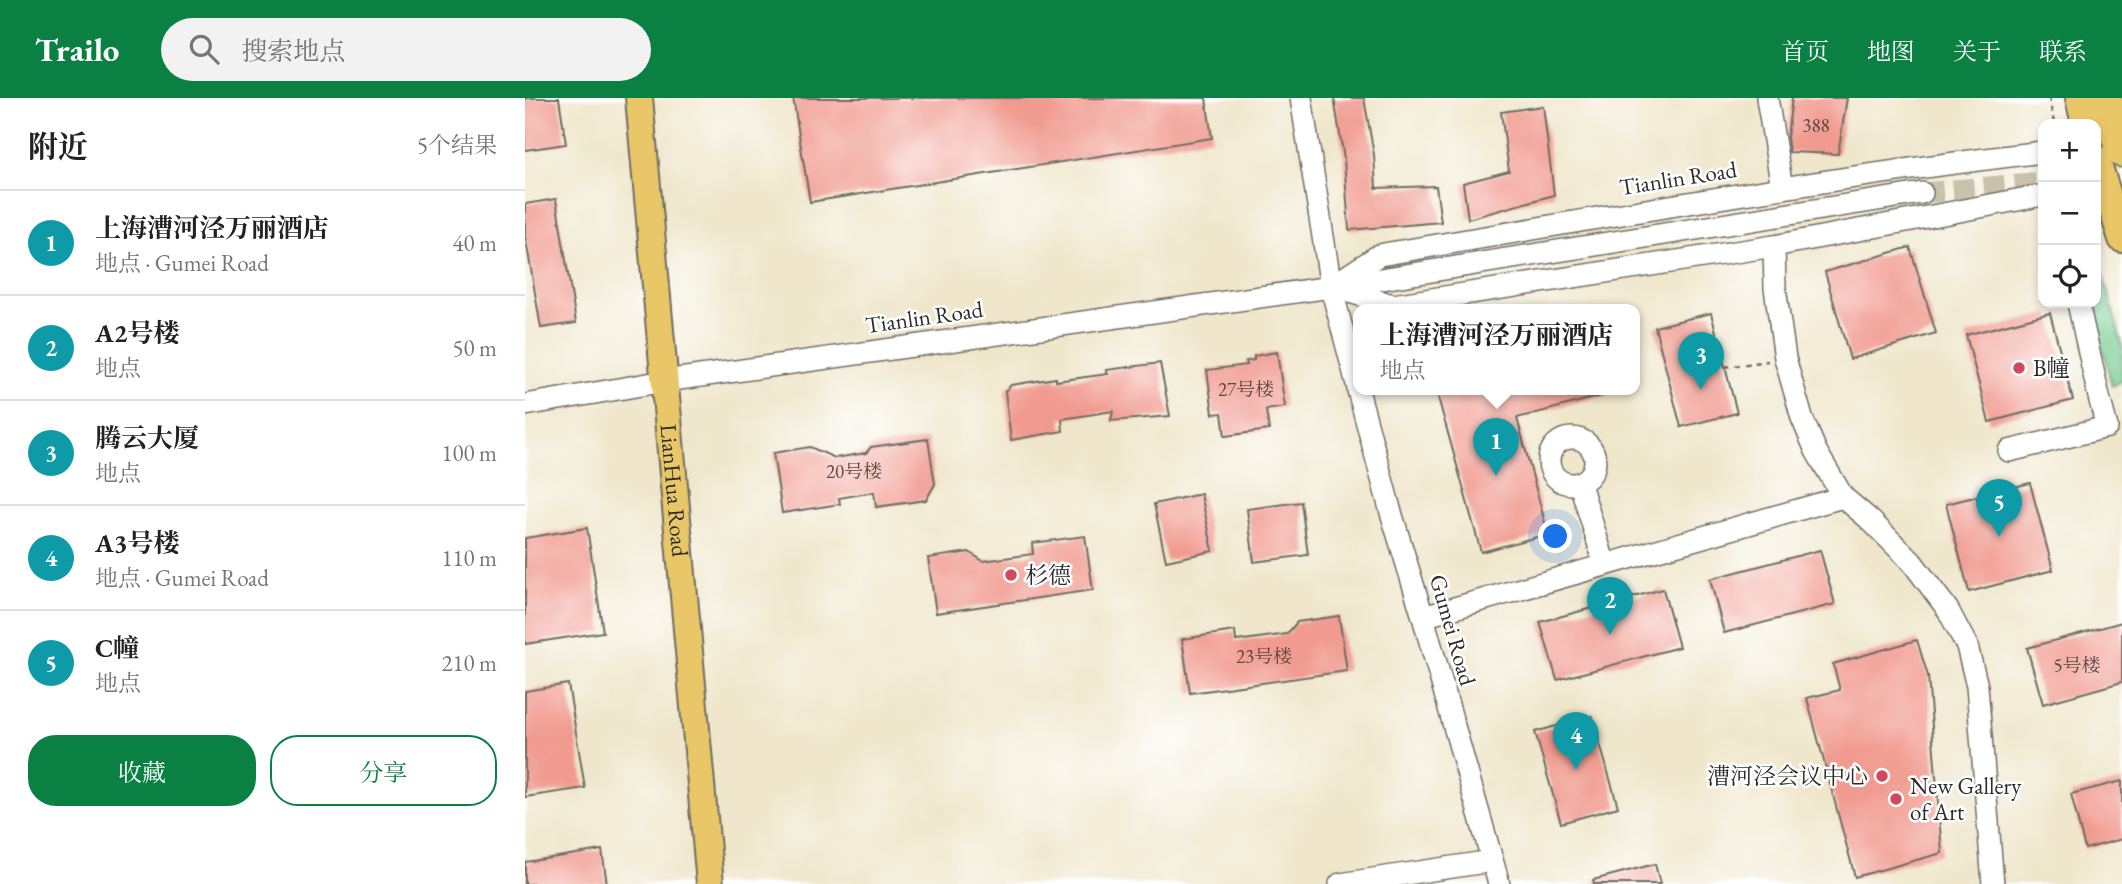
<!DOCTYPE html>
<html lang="zh">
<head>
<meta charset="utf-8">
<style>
  body { margin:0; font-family:"EB Garamond","Noto Serif SC",serif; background:#f2f2f2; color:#222 }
  .controls { position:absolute; right:21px; top:21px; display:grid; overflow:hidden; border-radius:14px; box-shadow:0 4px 10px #0003 }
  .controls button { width:63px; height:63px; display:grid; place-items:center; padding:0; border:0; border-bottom:2px solid #e0e0e0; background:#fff; color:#222; font:35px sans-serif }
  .you { position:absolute; left:1031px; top:439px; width:24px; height:24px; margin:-18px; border:5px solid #fff; border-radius:50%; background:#1a73e8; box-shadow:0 0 0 10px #1a73e833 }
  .badge { display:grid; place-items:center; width:46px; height:46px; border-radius:50%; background:#0b8043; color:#fff; font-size:23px; font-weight:700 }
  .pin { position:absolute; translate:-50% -58px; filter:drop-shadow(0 2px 4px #0008) }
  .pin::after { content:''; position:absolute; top:37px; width:24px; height:21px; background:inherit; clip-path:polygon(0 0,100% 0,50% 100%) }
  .popup { position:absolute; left:828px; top:206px; width:287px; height:91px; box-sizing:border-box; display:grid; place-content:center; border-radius:14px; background:#fff; filter:drop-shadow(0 2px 5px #0005); font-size:23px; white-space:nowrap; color:#767676 }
  .popup b { font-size:26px; color:#222 }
  .popup::after { content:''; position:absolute; left:50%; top:100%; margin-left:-14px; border:14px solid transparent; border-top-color:#fff }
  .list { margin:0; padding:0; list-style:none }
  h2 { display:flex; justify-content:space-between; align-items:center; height:91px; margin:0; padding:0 28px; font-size:30px }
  h2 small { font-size:23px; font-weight:400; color:#767676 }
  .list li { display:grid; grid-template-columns:46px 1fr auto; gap:21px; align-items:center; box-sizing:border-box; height:105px; padding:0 28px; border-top:2px solid #e0e0e0 }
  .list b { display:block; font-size:26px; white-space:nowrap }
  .list p { margin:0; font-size:23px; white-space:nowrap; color:#767676 }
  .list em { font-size:23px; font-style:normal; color:#767676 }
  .actions { display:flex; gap:14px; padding:21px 28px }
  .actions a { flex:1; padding:16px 0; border:2px solid #0b8043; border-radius:28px; text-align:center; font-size:24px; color:#0b8043 }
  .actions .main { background:#0b8043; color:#fff }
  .icon { flex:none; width:38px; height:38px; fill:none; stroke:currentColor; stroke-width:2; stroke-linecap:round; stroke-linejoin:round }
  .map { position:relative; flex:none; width:1597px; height:786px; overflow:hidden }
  header { display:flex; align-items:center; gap:42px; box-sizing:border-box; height:98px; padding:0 35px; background:#0b8043; color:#fff }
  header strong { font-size:33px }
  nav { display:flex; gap:38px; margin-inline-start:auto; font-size:24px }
  .search { width:490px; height:63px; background:#f2f2f2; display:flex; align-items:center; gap:18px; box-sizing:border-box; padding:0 24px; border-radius:38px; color:#767676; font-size:26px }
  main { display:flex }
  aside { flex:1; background:#fff }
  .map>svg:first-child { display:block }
  .green { fill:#73cb90; stroke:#4f7b5e; stroke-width:2 }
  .building { fill:#f19b90 }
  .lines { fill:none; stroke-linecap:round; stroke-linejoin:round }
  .minor-tunnel { stroke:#c8c1ab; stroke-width:21; stroke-dasharray:21 10; stroke-linecap:butt }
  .minor-casing { stroke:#706c63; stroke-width:24 }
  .major-casing { stroke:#706c63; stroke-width:30 }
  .highway-casing { stroke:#706c63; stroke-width:35 }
  .path { stroke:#706c63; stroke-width:2.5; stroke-dasharray:5 5; stroke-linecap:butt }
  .minor { stroke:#fff; stroke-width:21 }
  .major { stroke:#e9c769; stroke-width:26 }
  .highway { stroke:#e9c769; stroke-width:32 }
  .poi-dot { fill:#d1495b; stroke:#fff; stroke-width:2.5 }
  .labels { text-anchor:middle; stroke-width:5; stroke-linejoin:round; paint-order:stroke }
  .number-label { font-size:19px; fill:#5c4744 }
  .street-label { font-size:23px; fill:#2b2b2b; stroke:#fff }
  .poi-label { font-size:23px; fill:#2b2b2b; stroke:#fff; text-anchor:start }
</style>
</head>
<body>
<header>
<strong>Trailo</strong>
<div class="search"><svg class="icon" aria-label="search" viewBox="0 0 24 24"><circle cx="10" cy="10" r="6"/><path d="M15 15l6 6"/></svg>搜索地点</div>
<nav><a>首页</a><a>地图</a><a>关于</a><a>联系</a></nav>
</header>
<main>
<aside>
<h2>附近<small>5个结果</small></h2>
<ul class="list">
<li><span class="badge" style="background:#0f9aa8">1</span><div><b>上海漕河泾万丽酒店</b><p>地点 · Gumei Road</p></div><em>40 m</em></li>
<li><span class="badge" style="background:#0f9aa8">2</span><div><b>A2号楼</b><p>地点</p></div><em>50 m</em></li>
<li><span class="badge" style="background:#0f9aa8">3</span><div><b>腾云大厦</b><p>地点</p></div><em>100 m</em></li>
<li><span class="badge" style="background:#0f9aa8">4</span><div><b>A3号楼</b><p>地点 · Gumei Road</p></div><em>110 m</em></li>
<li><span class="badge" style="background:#0f9aa8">5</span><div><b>C幢</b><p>地点</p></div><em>210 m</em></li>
</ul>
<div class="actions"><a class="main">收藏</a><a>分享</a></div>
</aside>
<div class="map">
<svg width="1597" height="786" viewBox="0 0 1597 786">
  <rect width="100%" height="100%" fill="#fff"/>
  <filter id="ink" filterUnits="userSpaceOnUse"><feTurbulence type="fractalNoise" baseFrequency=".0143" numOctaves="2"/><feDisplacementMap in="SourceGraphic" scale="14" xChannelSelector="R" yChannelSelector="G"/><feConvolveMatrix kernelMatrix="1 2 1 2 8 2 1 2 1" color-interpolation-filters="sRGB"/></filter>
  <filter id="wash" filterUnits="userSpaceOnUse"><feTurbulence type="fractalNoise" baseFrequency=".00686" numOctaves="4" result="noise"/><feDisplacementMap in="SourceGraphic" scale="28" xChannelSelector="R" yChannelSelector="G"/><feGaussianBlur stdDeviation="1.57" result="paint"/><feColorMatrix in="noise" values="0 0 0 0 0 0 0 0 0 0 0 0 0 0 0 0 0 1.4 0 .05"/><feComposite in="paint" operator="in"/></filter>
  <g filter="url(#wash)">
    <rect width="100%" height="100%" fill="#efe6cb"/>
    <polygon class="green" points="1571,150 1597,246 1597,283 1587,288 1567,205 1571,205"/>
    <g id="blocks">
      <g class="building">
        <polygon points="0,0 34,0 41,46 0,52"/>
        <polygon points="268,0 681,0 687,40 285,104"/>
        <polygon points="809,0 839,0 849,57 851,90 911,88 916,124 824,132 819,61"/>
        <polygon points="1267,0 1322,0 1313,56 1264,54 1262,39"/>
        <polygon points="1018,8 1029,97 943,121 938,85 984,73 976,14"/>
        <polygon points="31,101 51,225 16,230 1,142 0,142 0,106"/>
        <polygon points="1385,149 1411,235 1325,261 1300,174"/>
        <polygon points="1186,215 1212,315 1156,329 1130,229"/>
        <polygon points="1525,215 1548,302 1464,324 1441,237"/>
        <polygon points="752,254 760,309 741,312 744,332 700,338 697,315 688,316 682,272 722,267 721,263 729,262 729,258"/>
        <polygon points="635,265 645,318 586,323 588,313 537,321 538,333 486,342 480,293 486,287 531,280 531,283 583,276 581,272"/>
        <polygon points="911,292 1083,292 1084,296 992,320 1023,436 956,454"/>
        <polygon points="403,341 410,386 401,402 351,409 349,394 314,400 315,406 257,415 248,355 285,349 310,360 341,355 346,349"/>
        <polygon points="1505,385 1528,472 1444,494 1421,406"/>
        <polygon points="676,396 688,453 641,463 629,406"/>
        <polygon points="776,404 783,457 729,464 722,411"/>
        <polygon points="62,430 78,534 0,546 0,440"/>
        <polygon points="560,438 568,492 411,515 403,460 444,454 458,463 508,456 507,445"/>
        <polygon points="1295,452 1310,506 1199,535 1185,481"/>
        <polygon points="1138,491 1154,549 1032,582 1015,524"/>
        <polygon points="814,518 822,573 665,595 657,541 710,533 711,543 762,536 772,524"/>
        <polygon points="1597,524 1597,584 1518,606 1502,550"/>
        <polygon points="1392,542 1403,578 1417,755 1330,779 1282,600 1315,592 1308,566"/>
        <polygon points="43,586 60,690 0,699 0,593"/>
        <polygon points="1067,618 1093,709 1036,725 1010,634"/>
        <polygon points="1597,683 1597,741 1560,751 1546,696"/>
        <polygon points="77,752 82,786 0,786 0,764"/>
        <polygon points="1130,766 1135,786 1069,786 1068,782"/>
      </g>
    </g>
  </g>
  <g filter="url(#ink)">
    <use href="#blocks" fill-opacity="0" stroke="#706c63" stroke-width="2"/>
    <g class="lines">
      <polyline class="minor-tunnel" points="1397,95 1518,84"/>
      <g class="minor-casing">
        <g id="minor">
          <polyline points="776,0 806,189 833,290"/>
          <polyline points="1242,0 1257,90"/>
          <polyline points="1249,148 1250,190 1260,260 1277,320 1291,353 1318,399 1344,421 1387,464 1423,512 1442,548 1452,588 1468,786"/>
          <path d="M813 184 854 157C1075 120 1296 80 1518 54"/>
          <polyline points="811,190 868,207 1249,148 1518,97"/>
          <polyline points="833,292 865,411 898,519 974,786"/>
          <polyline points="0,307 140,283 806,189 1397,95"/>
          <circle cx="1047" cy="363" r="23"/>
          <polyline points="1484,353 1582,329 1574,299 1553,205"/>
          <polyline points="1055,386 1080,467"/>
          <polyline points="898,519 1318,399"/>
          <polyline points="815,786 967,763"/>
        </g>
      </g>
      <g class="major-casing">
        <g id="major">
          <path id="s1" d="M114 0 185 786"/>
          <polyline points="1554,0 1560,26"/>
          <polyline points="1571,60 1597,141"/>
        </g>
      </g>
      <g class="highway-casing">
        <polyline id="highway" points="1580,0 1597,53"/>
      </g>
      <g class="path">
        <polyline points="1524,0 1529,25"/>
        <polyline points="1200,269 1243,263"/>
      </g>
      <use href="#minor" class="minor"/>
      <use href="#major" class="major"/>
      <use href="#highway" class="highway"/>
    </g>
  </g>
  <g class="poi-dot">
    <circle cx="1494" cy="270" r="7"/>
    <circle cx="486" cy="477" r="7"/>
    <circle cx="1357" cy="678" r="7"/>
    <circle cx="1371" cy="701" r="7"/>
  </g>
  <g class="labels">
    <g class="number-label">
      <text x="1291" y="34">388</text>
      <text x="721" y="298">27号楼</text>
      <text x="329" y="380">20号楼</text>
      <text x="739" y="565">23号楼</text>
      <text x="1552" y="574">5号楼</text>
    </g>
    <g class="street-label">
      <text transform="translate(1153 80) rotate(-9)" y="8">Tianlin Road</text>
      <text transform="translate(399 219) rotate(-8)" y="8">Tianlin Road</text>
      <text dy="8" stroke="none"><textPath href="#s1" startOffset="394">LianHua Road</textPath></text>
      <text transform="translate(928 532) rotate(74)" y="8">Gumei Road</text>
    </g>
    <g class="poi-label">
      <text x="1508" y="278">B幢</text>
      <text x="500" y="485">杉德</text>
      <text x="1343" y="686" text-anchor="end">漕河泾会议中心</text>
      <text x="1385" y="696">New Gallery<tspan x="1385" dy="26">of Art</tspan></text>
    </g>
  </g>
</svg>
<div class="controls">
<button>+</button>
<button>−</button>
<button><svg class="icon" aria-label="locate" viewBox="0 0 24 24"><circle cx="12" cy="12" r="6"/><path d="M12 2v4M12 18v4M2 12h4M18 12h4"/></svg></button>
</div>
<div class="you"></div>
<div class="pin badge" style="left:971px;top:378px;background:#0f9aa8">1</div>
<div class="popup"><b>上海漕河泾万丽酒店</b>地点</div>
<div class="pin badge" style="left:1085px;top:537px;background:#0f9aa8">2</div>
<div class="pin badge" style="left:1176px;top:292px;background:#0f9aa8">3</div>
<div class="pin badge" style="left:1051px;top:672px;background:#0f9aa8">4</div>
<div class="pin badge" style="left:1474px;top:439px;background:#0f9aa8">5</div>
</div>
</main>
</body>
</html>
